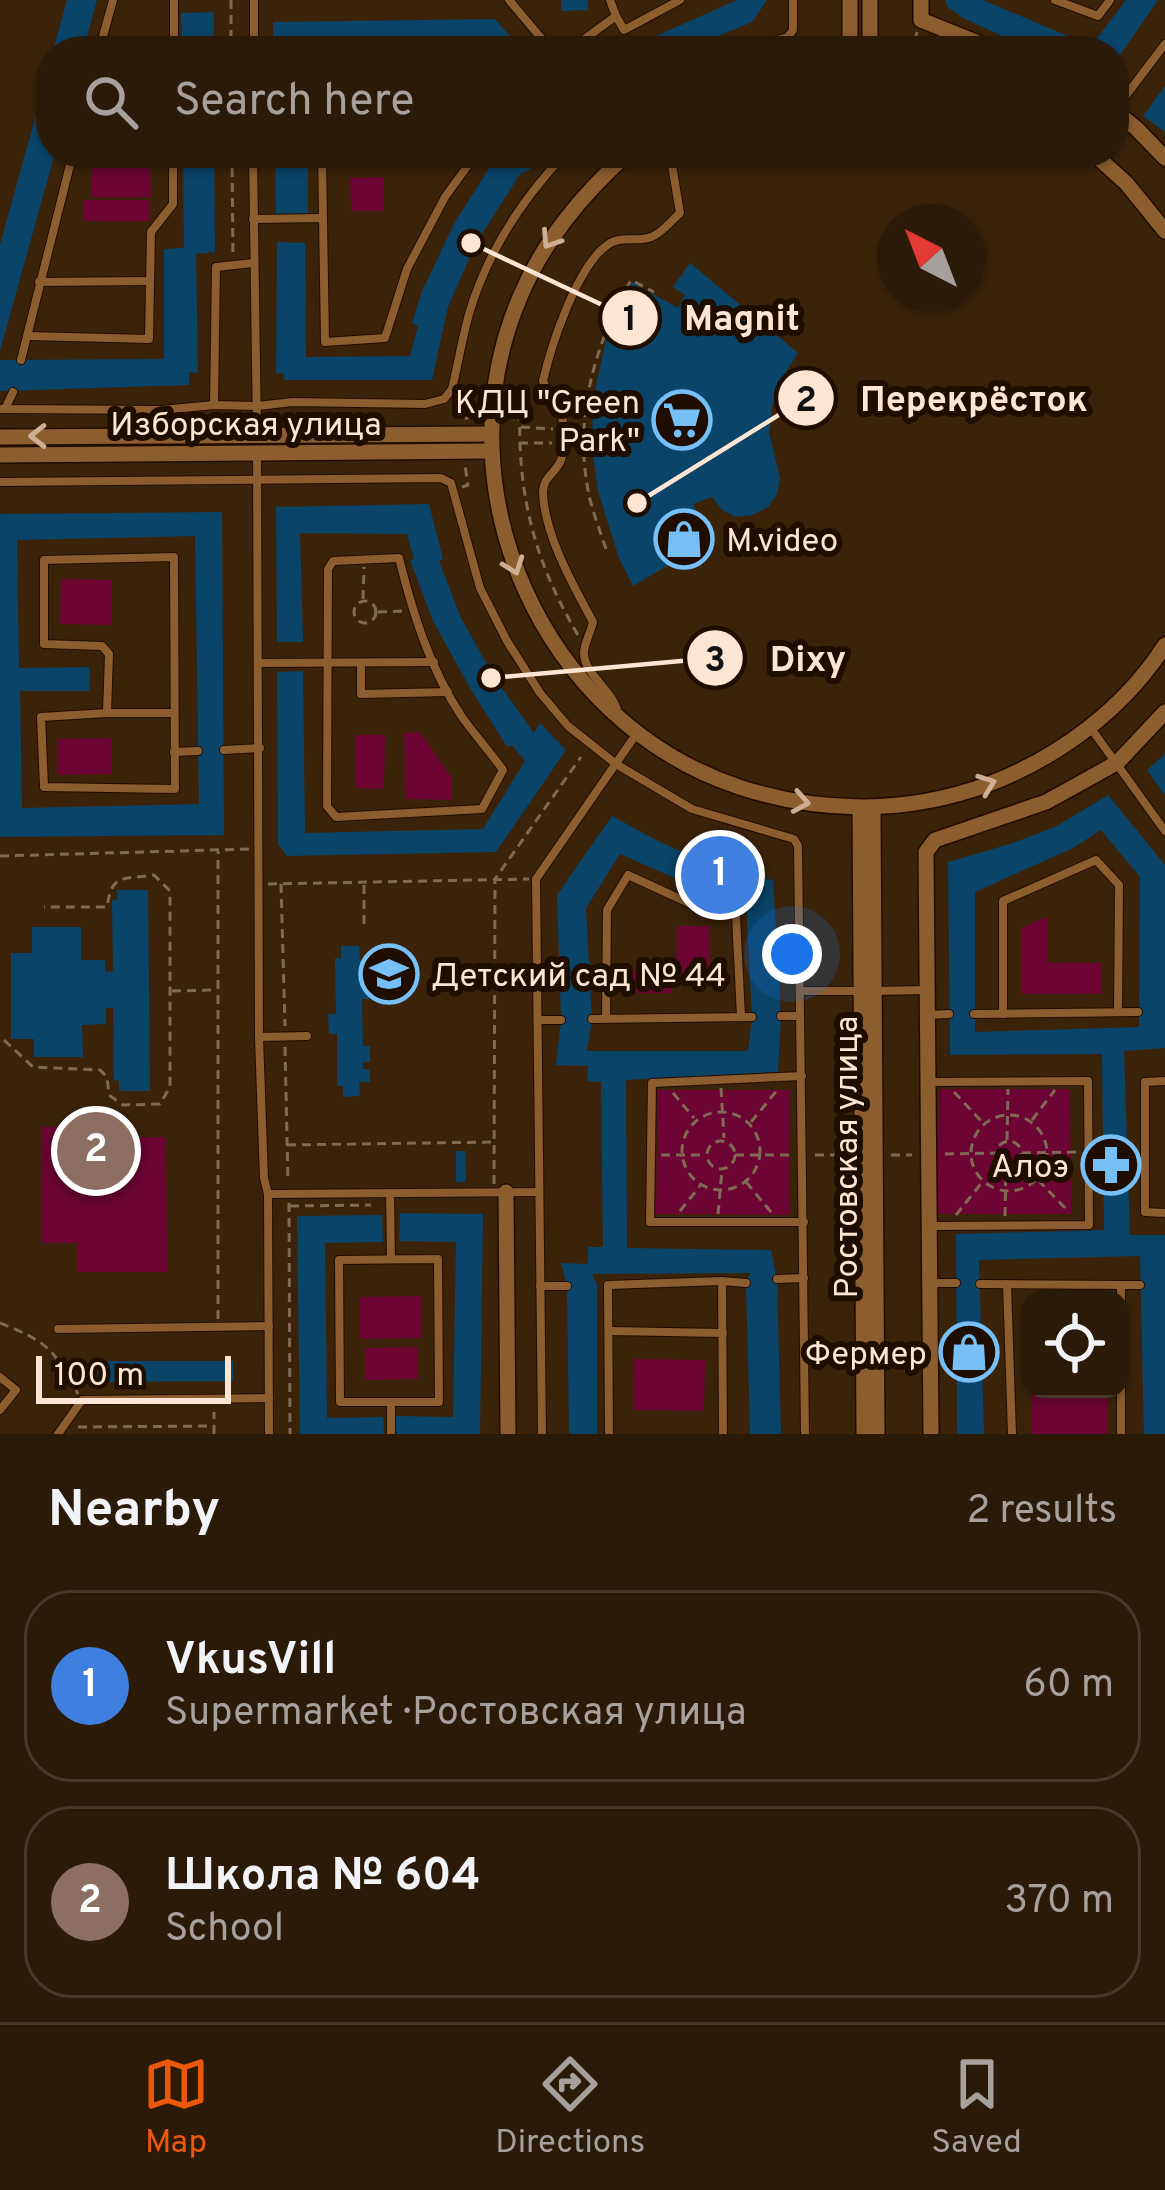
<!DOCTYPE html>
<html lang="en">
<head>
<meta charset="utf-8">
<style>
  body { margin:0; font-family:Overpass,sans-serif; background:#342312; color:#f1f3f6 }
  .controls { position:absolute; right:36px; bottom:36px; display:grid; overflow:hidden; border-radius:24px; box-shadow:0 3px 9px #0004 }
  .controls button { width:108px; height:108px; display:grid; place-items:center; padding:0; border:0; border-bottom:3px solid #483829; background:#2c1a08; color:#f1f3f6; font:60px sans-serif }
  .compass { position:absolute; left:877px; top:204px; width:108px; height:108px; border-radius:50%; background:#2c1a08; box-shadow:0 3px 9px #0004; rotate:318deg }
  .scale { position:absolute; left:36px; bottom:30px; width:195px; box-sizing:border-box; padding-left:12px; border:6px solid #fce6d3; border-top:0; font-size:33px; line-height:42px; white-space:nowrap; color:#fce6d3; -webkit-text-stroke:9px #1f0d00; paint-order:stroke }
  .you { position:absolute; left:792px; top:954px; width:42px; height:42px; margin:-30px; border:9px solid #fff; border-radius:50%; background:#1a73e8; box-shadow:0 0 0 18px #1a73e833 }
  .badge { display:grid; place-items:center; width:78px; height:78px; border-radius:50%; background:#ea580c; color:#fff; font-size:39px; font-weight:700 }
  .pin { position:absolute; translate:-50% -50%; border:6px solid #fff; box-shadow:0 3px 12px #0006 }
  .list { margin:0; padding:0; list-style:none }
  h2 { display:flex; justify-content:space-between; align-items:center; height:156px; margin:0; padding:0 48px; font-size:51px }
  h2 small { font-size:39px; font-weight:400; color:#a6a19c }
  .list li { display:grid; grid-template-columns:78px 1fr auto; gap:36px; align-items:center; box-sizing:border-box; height:192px; margin:0 24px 24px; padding:0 24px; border:3px solid #483829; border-radius:48px }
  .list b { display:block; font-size:45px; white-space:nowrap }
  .list p { margin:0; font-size:39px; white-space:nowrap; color:#a6a19c }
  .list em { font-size:39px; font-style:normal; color:#a6a19c }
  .icon { flex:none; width:66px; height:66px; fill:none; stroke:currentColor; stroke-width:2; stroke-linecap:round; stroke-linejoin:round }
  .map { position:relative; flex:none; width:1165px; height:1434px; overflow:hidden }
  .search { position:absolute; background:#2c1a08; box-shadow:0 3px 9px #0004; left:36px; right:36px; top:36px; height:132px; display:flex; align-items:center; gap:30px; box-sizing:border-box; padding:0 42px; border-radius:48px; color:#a6a19c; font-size:45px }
  .sheet { height:588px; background:#2c1a08 }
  nav { display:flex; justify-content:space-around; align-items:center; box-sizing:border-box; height:168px; border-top:3px solid #483829; background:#2c1a08; font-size:33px; color:#a6a19c }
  nav a { display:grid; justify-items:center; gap:6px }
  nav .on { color:#ea580c }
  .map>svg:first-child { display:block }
  .green { fill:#6c0533 }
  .building { fill:#0a4469; fill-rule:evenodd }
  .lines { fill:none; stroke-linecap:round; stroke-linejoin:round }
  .service-casing { stroke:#210b00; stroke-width:10 }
  .minor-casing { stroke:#210b00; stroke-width:18 }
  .path { stroke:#816a53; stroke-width:3; stroke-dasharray:9 6; stroke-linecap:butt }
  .service { stroke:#8c5d2f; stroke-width:8 }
  .minor { stroke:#8c5d2f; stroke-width:15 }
  .oneway { stroke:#cfaf91 }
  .labels { text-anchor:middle; stroke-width:12; stroke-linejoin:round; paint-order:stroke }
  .poi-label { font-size:33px; fill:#fce6d3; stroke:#1f0d00; text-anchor:end }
  .street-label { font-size:33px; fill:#fce6d3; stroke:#1f0d00 }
  .leader { fill:none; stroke:#fce6d3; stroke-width:4.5 }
  .callout-dot { fill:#fce6d3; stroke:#1f0d00; stroke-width:4.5 }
  .mark-label { font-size:36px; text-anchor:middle; font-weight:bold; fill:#111 }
  .callout-label { font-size:36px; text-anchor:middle; font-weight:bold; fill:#fce6d3; stroke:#1f0d00; stroke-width:12; stroke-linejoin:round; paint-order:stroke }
</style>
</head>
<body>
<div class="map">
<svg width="1165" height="1434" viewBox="0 0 1165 1434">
  <rect width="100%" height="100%" fill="#3b230a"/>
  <g class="green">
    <polygon points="92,166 150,166 151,197 92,197"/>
    <polygon points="383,177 384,211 351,211 350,178"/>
    <rect x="83" y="200" width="67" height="21"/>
    <polygon points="61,579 112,580 111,625 60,624"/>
    <polygon points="420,732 451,777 452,800 406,799 404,733"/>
    <polygon points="356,735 385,735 384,789 355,788"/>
    <polygon points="111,738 112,774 58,775 58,739"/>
    <polygon points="1048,916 1048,963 1101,963 1101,994 1021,994 1021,928"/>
    <polygon points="677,926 710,926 710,980 676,980"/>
    <rect x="629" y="971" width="43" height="22"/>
    <polygon points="939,1089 1070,1089 1071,1214 937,1214"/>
    <polygon points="658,1090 789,1090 790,1215 656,1214"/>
    <polygon points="41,1127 84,1127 85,1138 166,1137 167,1272 77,1272 77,1243 41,1243"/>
    <polygon points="421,1296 422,1338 360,1339 360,1297"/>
    <polygon points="417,1347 417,1379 365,1380 365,1348"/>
    <polygon points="634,1359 705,1360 704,1411 633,1410"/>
    <rect x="1031" y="1389" width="76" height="45"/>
  </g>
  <g class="building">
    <polygon points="67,0 97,0 83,51 53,51"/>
    <polygon points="561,0 588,0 588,10 561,11"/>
    <polygon points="737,0 767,0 752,22 682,51 595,51 615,36 625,50"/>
    <polygon points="945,0 983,0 1091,46 1126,0 1158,0 1114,64 1114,51 1035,51 963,18 948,7"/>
    <polygon points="214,12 214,51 182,51 181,13"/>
    <polygon points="495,19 523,51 488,51 484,46 273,51 273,22"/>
    <polygon points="50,64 51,153 55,153 0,351 0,245"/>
    <polygon points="1165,86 1165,132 1143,116"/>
    <polygon points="183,153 214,153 215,252 196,254 198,373 189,372 189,385 0,391 0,360 164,359 164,249 184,248"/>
    <polygon points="275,153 308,153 308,214 276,214"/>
    <polygon points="506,153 541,153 529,170 520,174 475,245 448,307 432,380 285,380 283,373 276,373 277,242 305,243 306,357 410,356 418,326 412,323 422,291 455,222 498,154 503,156"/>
    <polygon points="690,263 798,353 782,378 772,407 769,432 780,479 777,494 768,507 752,515 736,517 722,510 712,497 693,504 711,540 633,586 619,558 598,491 592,448 593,400 606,340 632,282 678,308 685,295 673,287"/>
    <polygon points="429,504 443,559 439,561 461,618 494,677 534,733 540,723 566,750 496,852 287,856 278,844 277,672 303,671 305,833 483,829 525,761 512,745 507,747 470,688 433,621 410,560 414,559 407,534 300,533 303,642 277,642 276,507"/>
    <path d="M222 512 224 835 0 837V514ZM195 536 199 804 22 808 20 691H90L89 667 19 668 17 540Z"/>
    <polygon points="1165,754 1165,795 1147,770"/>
    <path d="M1108 795 1165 865V1048L1124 1051 1130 1235H1165V1434H1144L1140 1256 979 1260 984 1434H957L956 1234 1104 1230 1102 1054 950 1055 948 862 1010 844 1057 826ZM1101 830 1140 877 1139 1027 975 1032V892L1073 848Z"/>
    <path d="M612 816 654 839 721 870 773 880 781 1016 778 1072 626 1080 627 1248 771 1250 777 1279 781 1434H750L746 1283 750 1273 592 1274 597 1285V1434H569L567 1286 561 1263 588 1264V1247H603L601 1082 587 1081 588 1066 556 1065 561 1020 557 895ZM620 854 702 890 746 903 752 1017 748 1051H587L592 1019 586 908Z"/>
    <polygon points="117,890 148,890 150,1091 119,1091 119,1080 114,1081 113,1008 106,1008 106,1024 82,1025 83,1057 34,1057 34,1039 11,1039 11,953 32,953 32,927 81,927 81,960 105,960 105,972 113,971 112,900 118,900"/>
    <polygon points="341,946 359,946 360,961 369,961 369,975 360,976 360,984 369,984 369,999 362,999 363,1046 370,1046 370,1062 363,1062 363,1069 370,1069 370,1082 359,1082 360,1096 343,1097 343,1086 337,1086 337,1034 329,1034 328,1014 336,1014 335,958 341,958"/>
    <polygon points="456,1151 466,1151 465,1182 456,1182"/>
    <polygon points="400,1213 483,1214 480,1434 395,1434 396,1416 453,1417 456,1242 399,1241"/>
    <polygon points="382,1215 383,1242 325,1243 327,1418 383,1417 384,1434 300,1434 297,1216"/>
    <polygon points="88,1361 233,1361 233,1381 88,1382"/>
  </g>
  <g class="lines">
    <g class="service-casing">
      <g id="service">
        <polyline points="509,0 552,51"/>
        <polyline points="610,0 616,16"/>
        <polyline points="1055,0 1098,16 1110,0"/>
        <polyline points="99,51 113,0"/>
        <polyline points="174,51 174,0"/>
        <polyline points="254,51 254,0"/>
        <polyline points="568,51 616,16 624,30 680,0"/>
        <polyline points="739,51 788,37 793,30 793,0"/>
        <polyline points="1115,110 1165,44"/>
        <polyline points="253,153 257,433"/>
        <polyline points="322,153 323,218"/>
        <polyline points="253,219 323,218 325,342 385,338 407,269 445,197 477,153"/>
        <polyline points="39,282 150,281"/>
        <polyline points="28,336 149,339 151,232 173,204 173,153"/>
        <polyline points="21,360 73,153"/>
        <polyline points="214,405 216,267 253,263"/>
        <path d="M0 409 162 410 214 405 258 406 292 402 425 404 444 399 452 389C458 364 462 339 469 314 487 253 522 199 566 153"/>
        <polyline points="5,409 13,392"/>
        <polyline points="257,454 259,1037 264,1178 268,1194 269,1434"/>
        <polyline points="0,482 441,478 451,483 480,588 507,641 540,693 568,726 616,764 692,809 794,839 798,846 805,1434"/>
        <polygon points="174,557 175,789 44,787 41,717 107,713 109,654 102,646 44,644 44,560"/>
        <path d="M399 558C413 614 430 669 462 717 475 735 490 752 503 770L482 809 336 817 327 806 328 569 333 561Z"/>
        <polyline points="259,663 434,662"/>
        <polyline points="361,663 361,694 448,692"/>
        <polyline points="107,713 174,713"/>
        <path d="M618 713C613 689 583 674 584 652 585 641 591 632 593 622 573 585 544 534 543 492 543 477 556 473 561 460 565 450 565 424 561 414 558 402 547 393 543 381 551 346 576 269 606 246 620 234 636 243 651 237 661 234 672 220 680 213L670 153"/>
        <polyline points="1090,727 1165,831"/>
        <polyline points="224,750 260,748"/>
        <polyline points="174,752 198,751"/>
        <polyline points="800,991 858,991"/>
        <polyline points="873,991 924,990"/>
        <polyline points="974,1014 1138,1012"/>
        <polyline points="1003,1014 1003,901 1096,860 1119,885 1118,1012"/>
        <polyline points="927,1015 949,1014"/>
        <polyline points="781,1016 800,1016"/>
        <polyline points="592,1019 752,1017"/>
        <polyline points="606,1019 607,910 628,875 691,904 736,916 741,1017"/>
        <polyline points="538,1020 561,1020"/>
        <polyline points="259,1037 307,1036"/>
        <polyline points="802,1076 652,1083 650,1222 804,1222"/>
        <polyline points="1165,1081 1145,1082 1145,1212 1165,1213"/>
        <polyline points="929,1082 1088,1081 1089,1225 932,1226"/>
        <polyline points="390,1193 391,1259"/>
        <polyline points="268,1194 539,1192"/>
        <polygon points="438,1259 439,1402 340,1402 339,1260"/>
        <polyline points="777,1279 804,1278"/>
        <polyline points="722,1281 723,1434"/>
        <polyline points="930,1283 956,1283"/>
        <polyline points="980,1284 1121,1285 1121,1434"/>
        <polyline points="1007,1284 1012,1434"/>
        <polyline points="1121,1285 1140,1285"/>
        <polyline points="540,1286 567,1286"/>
        <polyline points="58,1329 269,1326"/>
        <polyline points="609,1331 723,1333"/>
        <polyline points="0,1377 16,1390 0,1410"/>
        <polyline points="391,1402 391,1434"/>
        <polyline points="58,1434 82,1400 269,1398"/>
        <polyline points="542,1434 536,879 637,733"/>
        <polyline points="609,1434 608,1285 722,1281 746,1283"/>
      </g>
    </g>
    <g class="minor-casing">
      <g id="minor">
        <polyline points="850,0 850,51"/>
        <polyline points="870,0 870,51"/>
        <polyline points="921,0 921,20 998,51"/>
        <polyline points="1114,110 1137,129 1165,158"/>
        <path d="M628 153C582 195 544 240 520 297 438 489 542 721 739 787 821 814 908 814 989 784 1059 757 1124 709 1165 645"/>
        <polyline points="1093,153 1127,184 1165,231"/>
        <polyline points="0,437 491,434"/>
        <polyline points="0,455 491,451"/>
        <polyline points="860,808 864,1434"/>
        <polyline points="873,808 877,1434"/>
        <polyline points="506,1192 508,1434"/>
        <polyline points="931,1434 926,852 935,840 1046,802 1095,775 1118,762 1165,712"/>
      </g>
    </g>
    <g class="path">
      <polyline points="231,0 231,51"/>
      <polyline points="884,44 891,50 912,51 917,32"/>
      <polyline points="232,153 233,257"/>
      <polyline points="459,392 473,400 471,416 465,419"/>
      <path d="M510 406 520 407C517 493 534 561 578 635"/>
      <polyline points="521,427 553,429"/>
      <polyline points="519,443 552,443"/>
      <polyline points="462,487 468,485 465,465"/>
      <path d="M606 549C600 531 593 513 589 495 573 419 594 346 631 280L654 292"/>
      <polyline points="363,599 364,567"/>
      <circle cx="365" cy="612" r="11"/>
      <polyline points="378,612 404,611"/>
      <polyline points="0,856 250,849"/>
      <polyline points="268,884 529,879"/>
      <polyline points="281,884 285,1026"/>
      <polyline points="364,885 364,928"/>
      <polyline points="172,991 216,990"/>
      <path d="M4 1040 33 1067 100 1070 107 1077 109 1095 123 1105 160 1104 170 1087V891L154 875C123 880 112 872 107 907H44"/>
      <polyline points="285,1047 288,1182"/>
      <polyline points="721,1088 724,1138"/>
      <polyline points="954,1092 984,1124"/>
      <polyline points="673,1093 694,1118"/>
      <circle cx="721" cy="1151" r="39"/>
      <circle cx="1009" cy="1153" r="38"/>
      <polyline points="1032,1120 1055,1090"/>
      <polyline points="751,1122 779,1088"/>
      <polyline points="1007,1140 1008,1089"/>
      <circle cx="721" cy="1155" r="14"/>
      <circle cx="1009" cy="1153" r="12"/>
      <polyline points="287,1145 493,1142"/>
      <polyline points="1022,1153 1079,1152"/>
      <polyline points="945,1154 998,1153"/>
      <polyline points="661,1155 705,1155"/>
      <polyline points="735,1155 793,1155"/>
      <polyline points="815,1155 844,1155"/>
      <polyline points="891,1155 912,1155"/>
      <polyline points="1038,1180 1069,1212"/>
      <polyline points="746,1182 771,1212"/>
      <polyline points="494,1184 495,879 581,757"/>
      <polyline points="289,1203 290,1434"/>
      <polyline points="290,1206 371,1205"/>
      <polyline points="680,1211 700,1186"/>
      <polyline points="718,1214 722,1170"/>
      <polyline points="956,1215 983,1181"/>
      <polyline points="1005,1216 1006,1166"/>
      <polyline points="218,1319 218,851"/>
      <path d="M0 1323C48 1342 54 1349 78 1394"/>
      <polyline points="78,1427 214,1426"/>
      <polyline points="214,1434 214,1412"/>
    </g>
    <use href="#service" class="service"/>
    <use href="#minor" class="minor"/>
  </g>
  <defs><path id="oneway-chevron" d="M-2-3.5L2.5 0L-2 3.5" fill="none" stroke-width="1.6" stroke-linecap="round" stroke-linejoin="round" transform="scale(3)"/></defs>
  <g class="oneway">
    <use href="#oneway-chevron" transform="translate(550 240) rotate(123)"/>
    <use href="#oneway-chevron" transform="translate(38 436) rotate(180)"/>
    <use href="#oneway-chevron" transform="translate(514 566) rotate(70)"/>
    <use href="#oneway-chevron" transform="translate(987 784) rotate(-20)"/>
    <use href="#oneway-chevron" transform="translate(801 802) rotate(10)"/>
  </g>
  <defs>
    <g id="supermarket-ring" transform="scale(3)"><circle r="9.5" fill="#1f0d00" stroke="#77bff7" stroke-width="1.5"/><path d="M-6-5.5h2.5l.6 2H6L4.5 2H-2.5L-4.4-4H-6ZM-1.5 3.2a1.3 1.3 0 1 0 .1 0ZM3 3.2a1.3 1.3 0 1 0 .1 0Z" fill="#77bff7"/></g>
    <g id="shop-ring" transform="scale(3)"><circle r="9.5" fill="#1f0d00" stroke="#77bff7" stroke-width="1.5"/><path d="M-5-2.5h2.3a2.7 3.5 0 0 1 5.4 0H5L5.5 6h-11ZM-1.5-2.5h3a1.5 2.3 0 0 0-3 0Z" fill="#77bff7"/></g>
    <g id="school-ring" transform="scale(3)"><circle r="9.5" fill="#1f0d00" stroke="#77bff7" stroke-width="1.5"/><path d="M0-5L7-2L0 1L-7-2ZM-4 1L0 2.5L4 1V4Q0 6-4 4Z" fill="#77bff7"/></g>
    <g id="pharmacy-ring" transform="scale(3)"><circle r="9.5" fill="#1f0d00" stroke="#77bff7" stroke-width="1.5"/><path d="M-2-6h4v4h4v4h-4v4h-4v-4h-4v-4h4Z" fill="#77bff7"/></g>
  </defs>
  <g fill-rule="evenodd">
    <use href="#supermarket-ring" x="682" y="420"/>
    <use href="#shop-ring" x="684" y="539"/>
    <use href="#school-ring" x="389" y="974"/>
    <use href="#pharmacy-ring" x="1111" y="1165"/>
    <use href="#shop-ring" x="969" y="1352"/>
  </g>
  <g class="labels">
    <g class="poi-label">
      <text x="640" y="413">КДЦ "Green<tspan x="640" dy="38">Park"</tspan></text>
      <text x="726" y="551" text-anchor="start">M.video</text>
      <text x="431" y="986" text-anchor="start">Детский сад № 44</text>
      <text x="1069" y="1177">Алоэ</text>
      <text x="927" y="1364">Фермер</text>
    </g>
    <g class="street-label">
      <text x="246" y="435">Изборская улица</text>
      <text transform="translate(845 1157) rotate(-90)" y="12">Ростовская улица</text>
    </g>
  </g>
  <path class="leader" d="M471 243L630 318M637 503L806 398M491 678L715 658"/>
  <g class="callout-dot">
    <circle cx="471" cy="243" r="12"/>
    <circle cx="637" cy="503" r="12"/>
    <circle cx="491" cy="678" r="12"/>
    <circle cx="630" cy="318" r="30"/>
    <circle cx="806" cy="398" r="30"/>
    <circle cx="715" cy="658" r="30"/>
  </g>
  <g class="mark-label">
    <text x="630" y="330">1</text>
    <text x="806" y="411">2</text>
    <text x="715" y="671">3</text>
  </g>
  <g class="callout-label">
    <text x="742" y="330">Magnit</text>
    <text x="974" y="411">Перекрёсток</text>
    <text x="808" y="671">Dixy</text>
  </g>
</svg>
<div class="controls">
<button><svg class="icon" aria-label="locate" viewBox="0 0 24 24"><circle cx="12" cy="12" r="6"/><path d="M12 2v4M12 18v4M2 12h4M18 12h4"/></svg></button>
</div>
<svg class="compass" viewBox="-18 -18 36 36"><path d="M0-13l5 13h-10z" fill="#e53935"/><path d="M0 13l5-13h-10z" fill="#a6a19c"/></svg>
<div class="scale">100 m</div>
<div class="you"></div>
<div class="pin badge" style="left:720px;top:875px;background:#3f7fe0">1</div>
<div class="pin badge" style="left:96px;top:1151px;background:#8d6e63">2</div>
<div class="search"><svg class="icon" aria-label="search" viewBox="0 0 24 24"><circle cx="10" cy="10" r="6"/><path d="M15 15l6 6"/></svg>Search here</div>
</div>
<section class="sheet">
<h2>Nearby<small>2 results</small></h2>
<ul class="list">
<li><span class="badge" style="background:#3f7fe0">1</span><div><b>VkusVill</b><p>Supermarket · Ростовская улица</p></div><em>60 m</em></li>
<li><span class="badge" style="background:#8d6e63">2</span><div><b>Школа № 604</b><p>School</p></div><em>370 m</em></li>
</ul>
</section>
<nav>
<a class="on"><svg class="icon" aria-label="map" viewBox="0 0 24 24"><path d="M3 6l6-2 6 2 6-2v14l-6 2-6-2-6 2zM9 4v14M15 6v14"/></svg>Map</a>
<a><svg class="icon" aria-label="directions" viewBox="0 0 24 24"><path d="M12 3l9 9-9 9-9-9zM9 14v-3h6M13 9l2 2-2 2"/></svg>Directions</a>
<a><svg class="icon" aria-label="saved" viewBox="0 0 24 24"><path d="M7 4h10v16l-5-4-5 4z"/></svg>Saved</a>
</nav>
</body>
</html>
